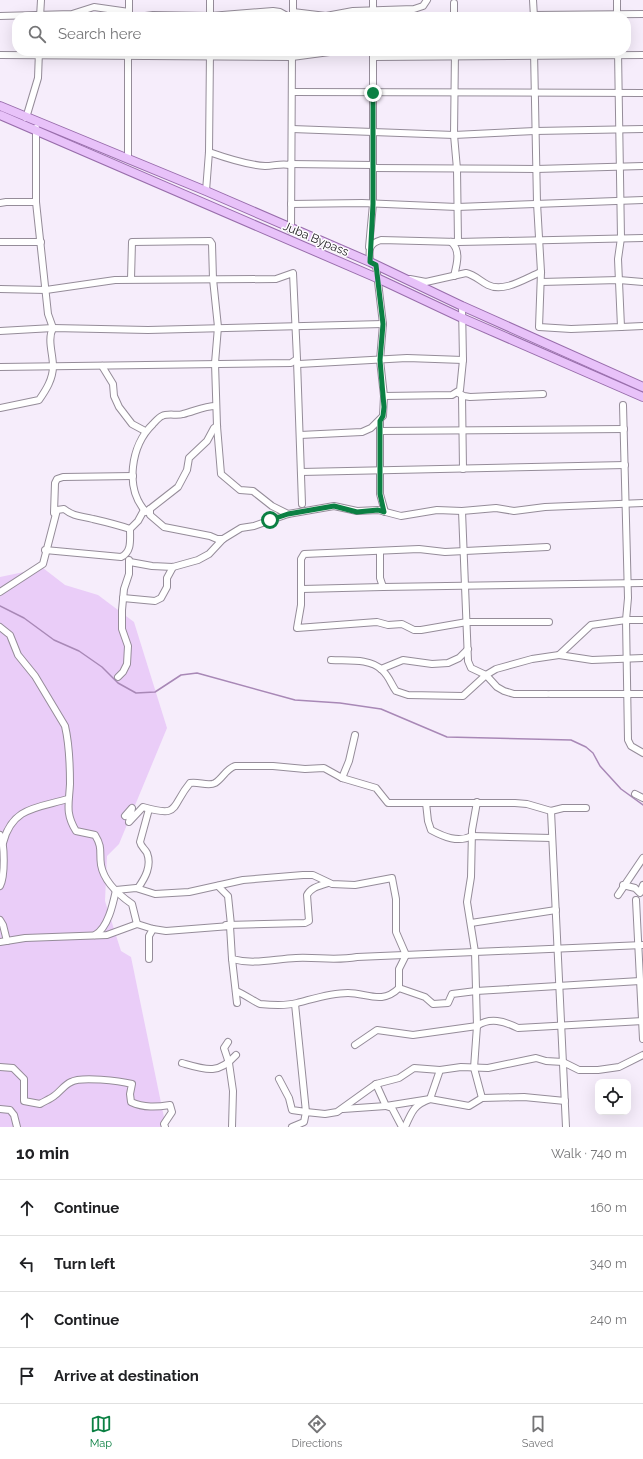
<!DOCTYPE html>
<html lang="en">
<head>
<meta charset="utf-8">
<style>
  body { margin:0; font-family:Raleway,sans-serif; background:#f2f2f2; color:#202124 }
  .controls { position:absolute; right:12px; bottom:12px; display:grid; overflow:hidden; border-radius:8px; box-shadow:0 4px 16px #0002 }
  .controls button { width:36px; height:36px; display:grid; place-items:center; padding:0; border:0; border-bottom:1px solid #e0e0e0; background:#fff; color:#202124; font:20px sans-serif }
  .stop { position:absolute; width:12px; height:12px; margin:-9px; border:3px solid #0b8043; border-radius:50%; background:#fff }
  .stop.end { background:#0b8043; border-color:#fff; box-shadow:0 1px 4px #0008 }
  .list { margin:0; padding:0; list-style:none }
  h2 { display:flex; justify-content:space-between; align-items:center; height:52px; margin:0; padding:0 16px; font-size:17px }
  h2 small { font-size:13px; font-weight:400; color:#757577 }
  .list li { display:grid; grid-template-columns:26px 1fr auto; gap:12px; align-items:center; box-sizing:border-box; height:56px; padding:0 16px; border-top:1px solid #e0e0e0 }
  .list b { display:block; font-size:15px; white-space:nowrap }
  .list em { font-size:13px; font-style:normal; color:#757577 }
  .icon { flex:none; width:22px; height:22px; fill:none; stroke:currentColor; stroke-width:2; stroke-linecap:round; stroke-linejoin:round }
  .map { position:relative; flex:none; width:643px; height:1127px; overflow:hidden }
  .search { position:absolute; background:#fff; box-shadow:0 4px 16px #0002; left:12px; right:12px; top:12px; height:44px; display:flex; align-items:center; gap:10px; box-sizing:border-box; padding:0 14px; border-radius:16px; color:#757577; font-size:15px }
  .sheet { height:276px; background:#fff }
  nav { display:flex; justify-content:space-around; align-items:center; box-sizing:border-box; height:56px; border-top:1px solid #e0e0e0; background:#fff; font-size:11px; color:#757577 }
  nav a { display:grid; justify-items:center; gap:2px }
  nav .on { color:#0b8043 }
  .map>svg:first-child { display:block }
  .green { fill:#eacdf8 }
  .lines { fill:none; stroke-linecap:round; stroke-linejoin:round }
  .stream { stroke:#a888b6; stroke-width:1.5 }
  .minor-casing { stroke:#958c99; stroke-width:8 }
  .major-casing { stroke:#986dab; stroke-width:10 }
  .minor { stroke:#fff; stroke-width:6 }
  .major { stroke:#e8c2f9; stroke-width:8 }
  .route { stroke:#0b8043; stroke-width:5 }
  .labels { text-anchor:middle; stroke-width:3; stroke-linejoin:round; paint-order:stroke }
  .street-label { font-size:12px; fill:#1f1c21; stroke:#fefefe }
</style>
</head>
<body>
<div class="map">
<svg width="643" height="1127" viewBox="0 0 643 1127">
  <rect width="100%" height="100%" fill="#f6edfb"/>
  <polygon class="green" points="43,568 65,585 98,595 134,622 167,728 119,844 107,856 105,901 121,951 131,957 166,1127 0,1127 0,577"/>
  <g class="lines">
    <polyline class="stream" points="0,606 24,618 54,640 79,651 102,667 118,683 136,693 155,692 181,675 197,673 295,700 340,703 381,709 447,737 571,740 586,747 593,753 600,766 621,789 643,805"/>
    <g class="minor-casing">
      <g id="minor">
        <polyline points="533,0 534,17"/>
        <polyline points="617,0 617,17"/>
        <polyline points="454,3 454,17"/>
        <polyline points="293,12 326,16 353,11 414,9 423,6 427,0"/>
        <polyline points="293,15 293,0"/>
        <polyline points="533,15 643,14"/>
        <polyline points="0,16 72,14 94,7 129,12"/>
        <polyline points="40,17 41,0"/>
        <polyline points="129,17 129,0"/>
        <polyline points="138,17 153,15 210,16 273,11 280,12 289,17"/>
        <polyline points="210,17 210,0"/>
        <polyline points="373,17 373,0"/>
        <polyline points="455,51 454,135 457,169 458,242"/>
        <polyline points="534,51 537,203 541,272 539,327 571,329 621,327 618,259 621,238 618,51"/>
        <polyline points="0,55 292,57 337,51"/>
        <polyline points="373,57 643,55"/>
        <polyline points="292,92 643,93"/>
        <polyline points="26,118 38,78 39,51"/>
        <polyline points="292,129 454,135 535,131 643,129"/>
        <path d="M209 152C226 158 247 165 265 166 274 166 281 163 290 165"/>
        <polyline points="128,159 128,51"/>
        <polyline points="290,164 373,165"/>
        <polyline points="373,168 536,169 643,166"/>
        <polyline points="206,191 209,152 210,51"/>
        <polyline points="0,203 6,202 36,202"/>
        <polyline points="291,204 362,203 457,207 643,200"/>
        <polyline points="291,230 292,51"/>
        <polyline points="0,242 41,242"/>
        <path d="M451 242C461 250 457 264 454 276"/>
        <polyline points="369,247 373,204 373,51"/>
        <path d="M370 262C369 250 368 244 381 240L458 242 643 238"/>
        <polyline points="131,279 132,242 210,241 212,244 213,279 218,327 215,363 217,426 221,474 240,490 253,491 272,506 288,514"/>
        <path d="M410 279 426 282 466 273C475 275 480 281 488 285 504 293 526 278 541 272"/>
        <polyline points="541,282 619,280 643,282"/>
        <polyline points="0,289 46,290 115,280 276,279 293,273 297,359 291,363 0,367"/>
        <polyline points="621,327 643,326"/>
        <polyline points="0,331 53,328 148,330 383,324"/>
        <polyline points="297,361 302,504"/>
        <polyline points="299,364 407,358 463,360"/>
        <polyline points="102,366 113,384 114,396 119,407 132,424 145,431"/>
        <polyline points="458,393 464,396 470,397 543,394"/>
        <polyline points="384,396 452,395 460,390 463,360 462,306"/>
        <polyline points="462,396 463,469"/>
        <path d="M216 406C204 406 195 411 183 414 177 416 168 413 162 416 159 417 155 422 153 424 131 445 124 488 146 512L178 487 187 470 189 458 207 441 214 428 217 426"/>
        <path d="M0 408 39 400C46 390 53 379 53 366 53 354 47 339 53 328L48 314 36 202V128"/>
        <polyline points="380,421 380,494 385,512"/>
        <polyline points="380,431 624,429"/>
        <polyline points="300,435 362,432 371,428 383,416 384,396 380,360 383,324 376,265"/>
        <polyline points="301,472 625,465"/>
        <polyline points="150,509 150,515 164,527 210,536 217,539 223,539"/>
        <polyline points="462,511 468,661 471,668 486,675 497,687 504,691 514,694 547,694"/>
        <polyline points="54,513 55,483 57,479 63,477 133,476"/>
        <polyline points="547,547 445,552 419,549 304,554 301,559 301,605 297,628 377,622 388,625 402,624 414,630 421,630 467,622 549,622"/>
        <path d="M45 550 121 557C132 552 130 540 130 529L138 521 144 510"/>
        <polyline points="380,552 380,578 383,587 643,583"/>
        <polyline points="130,562 152,566 173,567 198,560 209,554 223,539 241,528 254,526 288,514 334,506 357,511 378,510 401,516 437,510 462,511 496,508 514,511 545,507 643,503"/>
        <polyline points="302,589 383,587"/>
        <path d="M0 592 43 564 57 510 64 509C74 517 82 516 93 519 106 522 118 525 130 529"/>
        <polyline points="123,598 155,601 161,598 167,587 167,578 173,567"/>
        <polyline points="643,620 626,620 628,740 631,746 643,753"/>
        <path d="M0 627 10 635 18 655 35 676 65 726C69 743 70 766 70 784 69 804 65 813 76 831L95 835C103 848 99 852 101 865 104 882 119 895 132 904L137 924"/>
        <polyline points="559,655 592,660 643,658"/>
        <path d="M331 660C347 661 370 658 382 670 389 676 391 684 396 691L408 695 463 696 486 675 496 669 532 659 559 655 591 625 626 620 628 598 623 405"/>
        <polyline points="381,669 403,660 432,664 448,663 459,658 468,649"/>
        <polyline points="118,677 123,672 127,664 128,646 122,629 122,610 124,589 129,574 129,560"/>
        <polyline points="550,694 643,694"/>
        <polyline points="342,778 349,761 355,735"/>
        <polyline points="635,794 643,798"/>
        <polyline points="477,802 472,830 471,877 467,902 475,952 477,1026 474,1068 482,1098 524,1097 565,1101"/>
        <polyline points="426,803 515,803 527,804 551,811 563,808 586,808"/>
        <polyline points="551,811 566,1127"/>
        <path d="M125 816 132 808 129 822 143 807C181 818 170 807 190 783 198 781 208 787 215 783 223 778 226 769 235 766H273L305 769 324 768 342 778 376 788 388 803H426L428 821 431 830C444 837 458 843 472 836L552 838"/>
        <path d="M0 835C5 844 5 876 0 886"/>
        <path d="M3 843C12 807 37 808 68 799"/>
        <polyline points="623,885 635,888 640,893 643,885"/>
        <polyline points="218,886 228,896 231,925"/>
        <path d="M138 888C145 878 152 866 147 853 145 849 141 847 140 842L149 809"/>
        <polyline points="618,895 643,858"/>
        <polyline points="636,900 643,1039"/>
        <polyline points="0,920 3,925 7,941"/>
        <polyline points="471,923 556,910"/>
        <path d="M226 925 305 923 309 921 307 895C311 887 320 886 328 883"/>
        <path d="M95 935C108 928 113 904 116 890L136 888 155 894 189 892 243 880 303 875H313L332 884 355 885 392 878 396 899V932L406 955 399 969V988L425 997 433 1004 448 1003 452 994 476 991 640 981"/>
        <path d="M0 942 25 938 107 935 137 924 153 929 166 931 230 926 232 959C254 965 274 959 296 958 318 957 335 961 357 957L643 945"/>
        <polyline points="149,959 149,936 153,929"/>
        <polyline points="232,959 237,1003"/>
        <path d="M236 991C242 993 257 1003 260 1004 271 1005 286 1006 297 1003 313 999 330 993 348 993 367 993 382 1005 399 988"/>
        <polyline points="228,1042 224,1048 229,1063 233,1091 232,1127"/>
        <path d="M355 1045 377 1030 413 1035 477 1026C490 1017 504 1021 518 1028L643 1021"/>
        <path d="M182 1063C206 1070 218 1075 236 1055"/>
        <path d="M0 1067 13 1068 24 1079V1101L40 1104C45 1101 50 1099 54 1096 60 1092 64 1085 71 1082 81 1076 120 1081 132 1084L130 1094 131 1102C144 1108 157 1107 170 1105L172 1112 164 1124 165 1127"/>
        <polyline points="279,1079 289,1098 292,1110 306,1112 295,1004"/>
        <polyline points="376,1084 386,1106 392,1108 402,1127"/>
        <polyline points="0,1109 10,1110 14,1115 17,1127"/>
        <polyline points="343,1109 386,1106 430,1099 469,1106 482,1098"/>
        <polyline points="292,1127 304,1122 306,1112 325,1114 337,1112 376,1084 399,1078 414,1068 440,1070"/>
        <path d="M405 1127C412 1111 414 1105 430 1099L440 1070 461 1067 488 1068 536 1058 546 1061 563 1062 579 1070H598L619 1067 643 1055"/>
      </g>
    </g>
    <g class="major-casing">
      <g id="major">
        <polyline points="0,106 206,191 370,262 462,306 643,387"/>
        <polyline points="0,115 377,278 462,318 643,397"/>
      </g>
    </g>
    <use href="#minor" class="minor"/>
    <use href="#major" class="major"/>
  </g>
  <g class="lines">
    <polyline class="route" points="270,520 288,514 334,506 357,512 378,510 384,512 380,494 380,421 383,416 384,407 380,360 383,324 376,265 370,262 373,204 373,93"/>
  </g>
  <g class="labels">
    <g class="street-label">
      <text transform="translate(316 239) rotate(23)" y="4">Juba Bypass</text>
    </g>
  </g>
</svg>
<div class="controls">
<button><svg class="icon" aria-label="locate" viewBox="0 0 24 24"><circle cx="12" cy="12" r="6"/><path d="M12 2v4M12 18v4M2 12h4M18 12h4"/></svg></button>
</div>
<div class="stop" style="left:270px;top:520px"></div>
<div class="stop end" style="left:373px;top:93px"></div>
<div class="search"><svg class="icon" aria-label="search" viewBox="0 0 24 24"><circle cx="10" cy="10" r="6"/><path d="M15 15l6 6"/></svg>Search here</div>
</div>
<section class="sheet">
<h2>10 min<small>Walk · 740 m</small></h2>
<ul class="list">
<li><svg class="icon" aria-label="ahead" viewBox="0 0 24 24"><path d="M12 20V5M6 11l6-6 6 6"/></svg><div><b>Continue</b></div><em>160 m</em></li>
<li><svg class="icon" aria-label="left" viewBox="0 0 24 24"><path d="M17 20v-9H6M10 6l-5 5 5 5"/></svg><div><b>Turn left</b></div><em>340 m</em></li>
<li><svg class="icon" aria-label="ahead" viewBox="0 0 24 24"><path d="M12 20V5M6 11l6-6 6 6"/></svg><div><b>Continue</b></div><em>240 m</em></li>
<li><svg class="icon" aria-label="arrive" viewBox="0 0 24 24"><path d="M6 21V4h12l-3 4 3 4H6"/></svg><div><b>Arrive at destination</b></div></li>
</ul>
</section>
<nav>
<a class="on"><svg class="icon" aria-label="map" viewBox="0 0 24 24"><path d="M3 6l6-2 6 2 6-2v14l-6 2-6-2-6 2zM9 4v14M15 6v14"/></svg>Map</a>
<a><svg class="icon" aria-label="directions" viewBox="0 0 24 24"><path d="M12 3l9 9-9 9-9-9zM9 14v-3h6M13 9l2 2-2 2"/></svg>Directions</a>
<a><svg class="icon" aria-label="saved" viewBox="0 0 24 24"><path d="M7 4h10v16l-5-4-5 4z"/></svg>Saved</a>
</nav>
</body>
</html>
